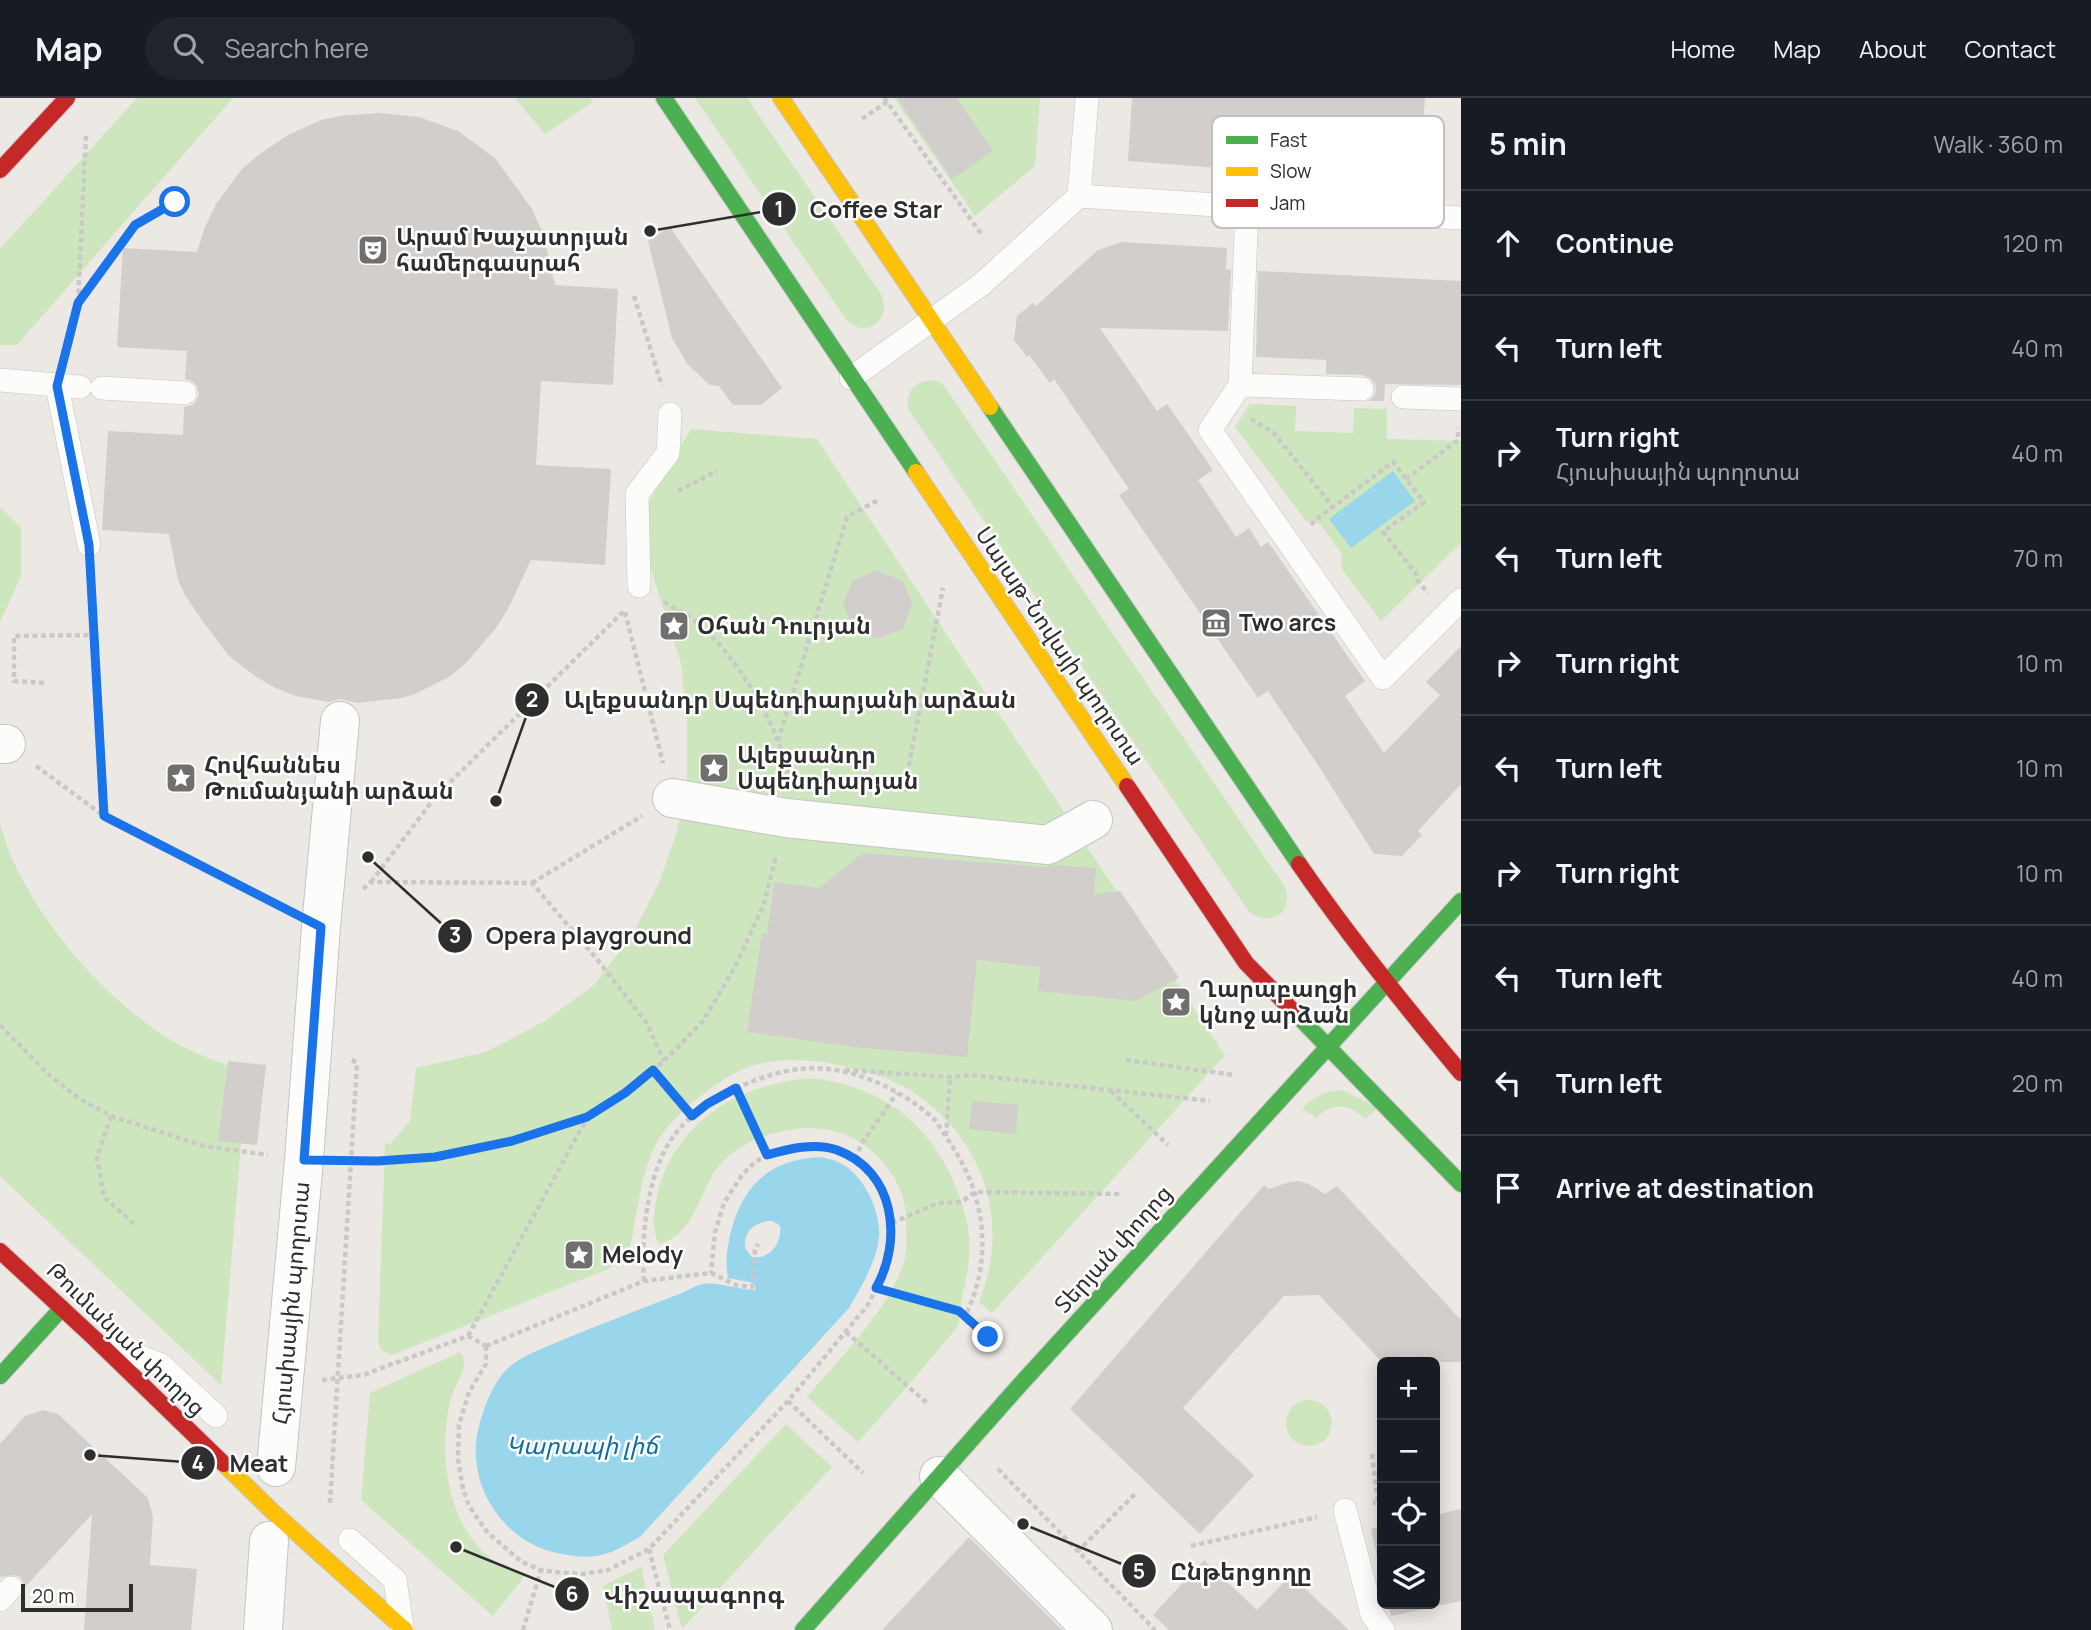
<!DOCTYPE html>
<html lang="en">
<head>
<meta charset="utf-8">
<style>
  body { margin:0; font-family:Manrope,"Noto Sans Armenian",sans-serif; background:#20242c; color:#f1f3f6 }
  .controls { position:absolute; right:21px; bottom:21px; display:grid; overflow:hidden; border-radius:10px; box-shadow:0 4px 18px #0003 }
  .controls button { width:63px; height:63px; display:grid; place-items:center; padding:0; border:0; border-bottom:2px solid #363941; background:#171b24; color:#f1f3f6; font:35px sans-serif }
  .scale { position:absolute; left:21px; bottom:18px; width:112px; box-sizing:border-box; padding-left:7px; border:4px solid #2e2e2e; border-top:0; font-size:19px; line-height:24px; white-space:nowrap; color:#2e2e2e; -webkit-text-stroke:5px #fff; paint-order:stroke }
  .stop { position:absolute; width:21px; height:21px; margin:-16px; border:5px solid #1a73e8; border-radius:50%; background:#fff }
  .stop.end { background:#1a73e8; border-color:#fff; box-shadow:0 2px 7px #0008 }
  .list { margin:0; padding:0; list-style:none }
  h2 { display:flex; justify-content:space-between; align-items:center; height:91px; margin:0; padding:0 28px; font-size:30px }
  h2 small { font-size:23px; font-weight:400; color:#9ea1a6 }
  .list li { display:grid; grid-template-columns:46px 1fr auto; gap:21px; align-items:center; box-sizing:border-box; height:105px; padding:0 28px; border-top:2px solid #363941 }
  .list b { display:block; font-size:26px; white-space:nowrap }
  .list p { margin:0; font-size:23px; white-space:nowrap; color:#9ea1a6 }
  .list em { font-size:23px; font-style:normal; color:#9ea1a6 }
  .icon { flex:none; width:38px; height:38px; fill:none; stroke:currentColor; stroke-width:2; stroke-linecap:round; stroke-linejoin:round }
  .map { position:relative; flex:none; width:1461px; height:1532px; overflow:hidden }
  header { display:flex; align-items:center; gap:42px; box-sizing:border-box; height:98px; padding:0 35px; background:#171b24; border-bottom:2px solid #363941 }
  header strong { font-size:33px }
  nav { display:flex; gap:38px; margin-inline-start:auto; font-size:24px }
  .search { width:490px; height:63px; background:#20242c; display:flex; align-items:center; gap:18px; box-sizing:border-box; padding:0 24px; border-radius:38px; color:#9ea1a6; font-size:26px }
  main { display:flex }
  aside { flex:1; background:#171b24 }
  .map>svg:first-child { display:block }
  .green { fill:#cee6be }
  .water { fill:#99d6ec; fill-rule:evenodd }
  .building { fill:#d1cecb }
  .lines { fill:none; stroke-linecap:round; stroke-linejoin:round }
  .lane-casing { stroke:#c5c4c5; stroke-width:24 }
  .street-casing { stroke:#c5c4c5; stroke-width:40 }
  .fast-casing { stroke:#c5c4c5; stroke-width:18 }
  .slow-casing { stroke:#c5c4c5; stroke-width:18 }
  .jam-casing { stroke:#c5c4c5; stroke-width:18 }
  .path { stroke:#c9c9c8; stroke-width:4.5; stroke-dasharray:5 3.5; stroke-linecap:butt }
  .lane { stroke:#fcfcfb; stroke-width:23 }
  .street { stroke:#fcfcfb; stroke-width:38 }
  .fast { stroke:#4caf50; stroke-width:16 }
  .slow { stroke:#ffc107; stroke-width:16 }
  .jam { stroke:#c62828; stroke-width:16 }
  .route { stroke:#1a73e8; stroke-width:9 }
  .labels { text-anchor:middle; stroke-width:5; stroke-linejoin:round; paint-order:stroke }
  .poi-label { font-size:23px; font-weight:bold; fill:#2e2e2e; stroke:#fff; text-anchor:start }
  .street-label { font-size:23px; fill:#2e2e2e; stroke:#fff }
  .water-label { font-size:24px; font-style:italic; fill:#0d6fa3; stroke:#fff }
  .key { fill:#fff; stroke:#c0c0c0; stroke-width:2 }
  .key-label { font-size:19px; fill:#2e2e2e }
  .leader { fill:none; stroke:#2e2e2e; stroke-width:2.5 }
  .callout-dot { fill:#2e2e2e; stroke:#fff; stroke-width:2.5 }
  .mark-label { font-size:21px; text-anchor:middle; font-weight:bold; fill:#fff }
  .callout-label { font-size:24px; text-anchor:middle; font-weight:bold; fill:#2e2e2e; stroke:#fff; stroke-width:5; stroke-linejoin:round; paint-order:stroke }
</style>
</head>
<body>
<header>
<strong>Map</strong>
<div class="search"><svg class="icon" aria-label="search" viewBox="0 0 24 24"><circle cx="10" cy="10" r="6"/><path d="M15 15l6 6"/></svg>Search here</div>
<nav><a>Home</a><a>Map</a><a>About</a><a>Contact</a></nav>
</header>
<main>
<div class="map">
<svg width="1461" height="1532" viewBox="0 0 1461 1532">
  <rect width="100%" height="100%" fill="#ece8e4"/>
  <g class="green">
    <polygon points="137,0 233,0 17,247 0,247 0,151"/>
    <polygon points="515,0 590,0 593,4 545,36"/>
    <path d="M695 0H747L881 196C893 223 864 243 845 220Z"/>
    <polygon points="894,0 1040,0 1035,68 975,118"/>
    <path d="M931 282 940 284 945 289 1285 789C1294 816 1270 829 1249 814L908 311C905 294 914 284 931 282Z"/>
    <polygon points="1250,306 1296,308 1295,333 1353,335 1354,310 1387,311 1387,341 1461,343 1461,445 1381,523 1341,470 1342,456 1320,426 1306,423 1235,329"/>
    <path d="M691 331 817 341 1225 957 992 1215 979 1204C1011 1125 985 1042 913 994 890 979 859 971 833 966 797 959 756 960 725 981 699 998 671 1019 656 1046 643 1071 639 1102 634 1129 632 1139 631 1150 625 1159 621 1164 613 1168 608 1171L392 1257 381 1252 378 1243 385 1046H390L410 1023 416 970 486 954 545 923 594 887 631 839 659 785 677 733 687 682V622L681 565 649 465 648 405Z"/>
    <polygon points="0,409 21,430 21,478 0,524"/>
    <path d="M0 726C4 737 7 750 12 761 45 831 100 895 164 938 189 954 219 964 247 974L221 1287 0 1078Z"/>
    <path d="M813 980C840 984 865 991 888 1005 932 1031 963 1088 969 1137 971 1157 967 1176 963 1195 961 1203 960 1221 958 1227 954 1235 944 1244 938 1252 912 1284 885 1314 858 1344L807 1299C838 1262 894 1206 905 1160 907 1149 906 1135 906 1123 906 1096 895 1076 876 1057 857 1037 831 1029 804 1030 771 1033 735 1044 715 1073 698 1099 693 1137 659 1146 650 1128 654 1111 658 1093 678 1021 741 985 813 980Z"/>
    <path d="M1343 992 1378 1010 1365 1021C1348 1005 1333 1004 1316 1020L1302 1011C1315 997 1326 993 1343 992Z"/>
    <path d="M460 1254C472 1267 454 1286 450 1303 436 1366 451 1460 526 1476L493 1518 361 1402 370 1295Z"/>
    <circle cx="1309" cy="1325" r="23"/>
    <polygon points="786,1326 832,1369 682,1531 663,1457"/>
    <polygon points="641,1469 655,1532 612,1532 603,1488"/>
  </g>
  <g class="water">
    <polygon points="1393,373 1415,403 1351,450 1329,421"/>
    <path d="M820 1059C825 1060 831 1061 836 1063 863 1074 881 1112 879 1140 876 1165 861 1189 849 1210L640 1439C627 1446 615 1454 601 1457 585 1461 564 1457 549 1453 504 1439 473 1394 476 1347 477 1333 481 1319 486 1306 490 1296 495 1286 501 1278 515 1259 540 1252 560 1243 598 1227 636 1213 674 1198 684 1195 693 1188 703 1186 714 1183 741 1192 756 1192L754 1185 728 1180C725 1165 727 1152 730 1137 742 1088 768 1062 820 1059ZM767 1123H773L780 1128C782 1145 770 1162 752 1159L745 1150C744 1133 752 1127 767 1123Z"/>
  </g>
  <g class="building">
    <polygon points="897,0 957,0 993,53 952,81"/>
    <polygon points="1132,0 1425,0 1419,85 1128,63"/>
    <polygon points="379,15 419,19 458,33 495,60 532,111 543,136 555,187 618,191 613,287 541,283 536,367 611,371 605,467 531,462 508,511 496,530 466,565 449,579 415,596 401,600 357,605 341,601 329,604 296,598 276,590 258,580 230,559 204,525 185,497 178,482 169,436 102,432 108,333 183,337 184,309 192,307 196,303 199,297 197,288 192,283 185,281 187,253 117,249 123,150 197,154 205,129 216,106 241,72 257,58 288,37 321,22 340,18"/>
    <polygon points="670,129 782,290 761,307 733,307 719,288 710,287 688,267 672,240 648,143"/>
    <polygon points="1121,144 1227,150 1226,171 1231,172 1228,233 1100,230 1157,313 1167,306 1213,372 1198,382 1236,439 1249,430 1261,449 1268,444 1365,583 1345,598 1384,655 1440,597 1426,584 1461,548 1461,686 1418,733 1422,737 1402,758 1374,756 1318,667 1268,593 1258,600 1119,397 1129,391 1054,281 1050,285 1029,257 1027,259 1014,242 1017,218 1033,205 1036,208 1098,152"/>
    <polygon points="1258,173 1461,183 1461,287 1385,286 1384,303 1369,303 1374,298 1376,291 1375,285 1370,280 1362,277 1326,276 1326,262 1256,259"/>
    <polygon points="876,472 903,483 912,506 903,531 878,541 853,531 843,506 853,483"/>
    <polygon points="863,755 1046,769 1054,767 1096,770 1094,796 1120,793 1179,880 1135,903 1038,893 1040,869 977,862 967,959 853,949 747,934 762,835 767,836 774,784 819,790"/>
    <polygon points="228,963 266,967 257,1047 218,1043"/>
    <polygon points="972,1003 1018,1007 1016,1036 969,1031"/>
    <polygon points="1299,1083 1309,1086 1325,1096 1337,1088 1461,1222 1461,1264 1382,1264 1319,1197 1284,1198 1183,1310 1254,1377 1200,1436 1070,1311 1264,1087 1269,1091 1289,1084"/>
    <polygon points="43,1312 58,1316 148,1400 153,1419 150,1467 197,1471 191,1532 84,1532 92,1416 25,1489 21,1480 15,1477 0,1479 0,1346 25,1318"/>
    <polygon points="1461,1411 1461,1503 1391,1518 1387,1506 1435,1506 1435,1417"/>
    <polygon points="1382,1428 1382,1482 1371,1431"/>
    <polygon points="969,1439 1062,1532 882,1532"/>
    <polygon points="1204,1462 1257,1512 1291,1477 1349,1532 1169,1532 1153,1517"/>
  </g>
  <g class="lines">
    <g class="lane-casing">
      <g id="lane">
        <polyline points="1079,98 1247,109 1461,120"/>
        <polyline points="1247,109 1240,287 1210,332 1383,580 1461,502"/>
        <polyline points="851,280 982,186 1079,98 1087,0"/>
        <polyline points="0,282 80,289"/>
        <polyline points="1240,287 1362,291"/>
        <polyline points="57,288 89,447"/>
        <polyline points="102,290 185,295"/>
        <polyline points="1403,299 1461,301"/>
        <polyline points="639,488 637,396 668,355 670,316"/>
        <polyline points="113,1248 161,1267 216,1318"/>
        <polyline points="1345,1412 1372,1516 1383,1532"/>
        <polyline points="350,1442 395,1482 402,1529"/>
        <polyline points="0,1502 11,1490"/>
      </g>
    </g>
    <g class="street-casing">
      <g id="street">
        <polyline points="0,646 6,646"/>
        <polyline points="672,700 786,720 1048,747 1093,722"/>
        <polyline points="276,1369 304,1062 321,829 340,623"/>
        <polyline points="939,1378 1093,1532"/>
        <polyline points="263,1532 269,1443"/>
      </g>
    </g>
    <g class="fast-casing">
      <g id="fast">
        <polyline points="664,0 916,374"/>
        <polyline points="990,309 1299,766"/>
        <polyline points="1297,917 1461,1086"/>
        <polyline points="0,1278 62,1210"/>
        <polyline points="803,1532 1018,1289 1461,803"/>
      </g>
    </g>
    <g class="slow-casing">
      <g id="slow">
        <polyline points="781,0 990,309"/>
        <polyline points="916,374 1127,688"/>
        <polyline points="224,1366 273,1414 405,1532"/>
      </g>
    </g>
    <g class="jam-casing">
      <g id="jam">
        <polyline points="0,72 67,0"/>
        <polyline points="1127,688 1246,865 1297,917"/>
        <path d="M1299 766C1349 839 1404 907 1461 975"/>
        <polyline points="0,1153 94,1240 224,1366"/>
      </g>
    </g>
    <g class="path">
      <polyline points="884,0 982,137"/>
      <polyline points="862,21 887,4"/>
      <polyline points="634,198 662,288"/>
      <polyline points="78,204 86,38"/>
      <polyline points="64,260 77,205 135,127 175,104"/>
      <polyline points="1251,321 1274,335 1333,409 1393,364 1424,404 1383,434 1417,477 1418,483 1428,495"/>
      <polyline points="1406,381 1458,342 1458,330"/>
      <polyline points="678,393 717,373"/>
      <polyline points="1311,427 1314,423 1333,409"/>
      <polyline points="91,476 104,718"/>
      <path d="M664 504C676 511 690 518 701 528 739 562 782 632 789 684"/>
      <polyline points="625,514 663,665"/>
      <polyline points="44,585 14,583 14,538 94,537"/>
      <polyline points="778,643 847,419 880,401"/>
      <polyline points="36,668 104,718 286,811"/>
      <polyline points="904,693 943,490"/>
      <polyline points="371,784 436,698 625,512"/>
      <polyline points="532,785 642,718"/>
      <polyline points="363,791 371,784 532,785 596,860 646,924 664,963"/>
      <polyline points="0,927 48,976 80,1001 111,1018 204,1048 268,1057"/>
      <polyline points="1126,962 1234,977"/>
      <polyline points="653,972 692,1018"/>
      <polyline points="845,972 950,979 972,977 1210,1003"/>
      <polyline points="736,990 767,1057"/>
      <polyline points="1111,993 1168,1047"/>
      <polyline points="111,1018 97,1059 104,1099 136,1128"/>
      <polyline points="946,1038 950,979"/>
      <polyline points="855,1061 862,1045 897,995"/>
      <polyline points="340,1063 378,1063 435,1059 512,1043 587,1019 625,995 664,963 703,923 735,869 764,806 776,758"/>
      <polyline points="892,1125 938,1105 961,1104 975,1094 1122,1096"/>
      <path d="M644 1183C641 1138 647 1071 676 1035 689 1018 708 1006 726 996 756 979 794 967 828 971 865 975 905 995 933 1020 938 1025 941 1032 945 1037 960 1059 971 1079 977 1104 987 1142 983 1183 965 1218L988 1239"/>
      <polyline points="876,1190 959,1213 965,1218"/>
      <polyline points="846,1234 927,1305"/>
      <polyline points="468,1238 587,1020"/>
      <polyline points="486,1248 486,1266 469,1294 459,1327 458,1361 463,1391 469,1408 488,1435 522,1464 541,1472 555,1474 582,1476 608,1472 649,1451 788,1303 867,1208 885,1175 892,1140 892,1125 888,1107 871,1074 855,1061 835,1051 812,1049 789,1051 767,1057 754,1065 742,1077 724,1105 715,1134 711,1175"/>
      <polyline points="486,1248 644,1183 711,1175 736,1187 752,1189 755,1152 758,1146"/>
      <polyline points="322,1282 363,1277 468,1238 486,1248"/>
      <polyline points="788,1303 863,1375"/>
      <polyline points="1372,1356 1378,1404 1373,1405"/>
      <polyline points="998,1371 1155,1532"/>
      <polyline points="330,1405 357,965 349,960"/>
      <polyline points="1191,1448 1317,1419"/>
      <polyline points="649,1451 670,1532"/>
      <polyline points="1077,1454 1136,1395"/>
      <polyline points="523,1532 541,1472"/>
    </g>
    <use href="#lane" class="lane"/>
    <use href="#street" class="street"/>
    <use href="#fast" class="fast"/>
    <use href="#slow" class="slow"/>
    <use href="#jam" class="jam"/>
  </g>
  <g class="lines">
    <path class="route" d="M175 104 135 127 78 205 57 288 89 447 104 718 321 829 304 1062 378 1063 435 1059 512 1043 587 1019 625 995 653 972 692 1018 707 1006 736 990 767 1057C788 1051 815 1044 837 1052 895 1073 903 1142 876 1190L959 1213 988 1239"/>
  </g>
  <defs>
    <g id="theatre-square" transform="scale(1.575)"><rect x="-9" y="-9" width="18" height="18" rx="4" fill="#706f6e" stroke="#fff"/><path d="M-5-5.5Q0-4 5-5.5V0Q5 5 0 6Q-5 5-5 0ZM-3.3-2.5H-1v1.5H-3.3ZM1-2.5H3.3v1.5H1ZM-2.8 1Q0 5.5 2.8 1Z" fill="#fff"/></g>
    <g id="museum-square" transform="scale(1.575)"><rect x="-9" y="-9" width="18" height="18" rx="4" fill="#706f6e" stroke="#fff"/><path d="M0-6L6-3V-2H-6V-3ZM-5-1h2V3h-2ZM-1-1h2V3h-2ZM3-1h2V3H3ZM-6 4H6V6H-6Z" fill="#fff"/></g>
    <g id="sight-square" transform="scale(1.575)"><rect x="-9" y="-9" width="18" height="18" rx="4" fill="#706f6e" stroke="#fff"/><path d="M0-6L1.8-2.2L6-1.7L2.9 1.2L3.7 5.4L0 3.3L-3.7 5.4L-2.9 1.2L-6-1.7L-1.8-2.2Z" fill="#fff"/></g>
  </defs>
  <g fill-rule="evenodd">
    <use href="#theatre-square" x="373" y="152"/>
    <use href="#museum-square" x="1216" y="525"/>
    <use href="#sight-square" x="674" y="528"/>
    <use href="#sight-square" x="714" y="670"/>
    <use href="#sight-square" x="181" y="680"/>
    <use href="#sight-square" x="1176" y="904"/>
    <use href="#sight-square" x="579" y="1157"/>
  </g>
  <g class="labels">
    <g class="poi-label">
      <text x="396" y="147">Արամ Խաչատրյան<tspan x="396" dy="26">համերգասրահ</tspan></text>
      <text x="1239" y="533">Two arcs</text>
      <text x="697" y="536">Օհան Դուրյան</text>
      <text x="737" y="665">Ալեքսանդր<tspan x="737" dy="26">Սպենդիարյան</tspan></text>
      <text x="204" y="675">Հովհաննես<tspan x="204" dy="26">Թումանյանի արձան</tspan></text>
      <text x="1199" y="899">Ղարաբաղցի<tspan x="1199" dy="26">կնոջ արձան</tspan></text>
      <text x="602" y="1165">Melody</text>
    </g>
    <g class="street-label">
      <text transform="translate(1060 548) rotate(56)" y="8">Սայաթ-Նովայի պողոտա</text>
      <text transform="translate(1113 1151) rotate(-48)" y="8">Տերյան փողոց</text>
      <text transform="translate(291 1205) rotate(-85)" y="8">Հյուսիսային պողոտա</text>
      <text transform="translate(126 1241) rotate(44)" y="8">Թումանյան փողոց</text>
    </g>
    <g class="water-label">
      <text x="582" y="1356">Կարապի լիճ</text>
    </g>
  </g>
  <rect x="1212" y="18" width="232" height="112" rx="10" class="key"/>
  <rect x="1226" y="38" width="32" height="8" fill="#4caf50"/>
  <rect x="1226" y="69" width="32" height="9" fill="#ffc107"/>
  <rect x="1226" y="101" width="32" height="8" fill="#c62828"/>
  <g class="key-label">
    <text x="1270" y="49">Fast</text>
    <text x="1270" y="80">Slow</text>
    <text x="1270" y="112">Jam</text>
  </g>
  <path class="leader" d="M650 133L779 111M496 703L532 602M368 759L455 838M90 1357L198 1365M1023 1426L1139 1473M456 1449L572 1496"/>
  <g class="callout-dot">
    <circle cx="650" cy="133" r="7"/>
    <circle cx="496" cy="703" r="7"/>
    <circle cx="368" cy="759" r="7"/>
    <circle cx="90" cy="1357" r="7"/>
    <circle cx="1023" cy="1426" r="7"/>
    <circle cx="456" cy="1449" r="7"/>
    <circle cx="779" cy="111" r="18"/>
    <circle cx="532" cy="602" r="18"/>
    <circle cx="455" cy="838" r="18"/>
    <circle cx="198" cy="1365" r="18"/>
    <circle cx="1139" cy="1473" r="18"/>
    <circle cx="572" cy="1496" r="18"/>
  </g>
  <g class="mark-label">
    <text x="779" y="119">1</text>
    <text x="532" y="609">2</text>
    <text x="455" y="845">3</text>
    <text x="198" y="1373">4</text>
    <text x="1139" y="1481">5</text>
    <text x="572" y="1504">6</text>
  </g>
  <g class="callout-label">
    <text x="876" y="120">Coffee Star</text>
    <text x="790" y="610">Ալեքսանդր Սպենդիարյանի արձան</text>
    <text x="589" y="846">Opera playground</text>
    <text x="259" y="1374">Meat</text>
    <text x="1241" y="1482">Ընթերցողը</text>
    <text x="694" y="1505">Վիշապագորգ</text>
  </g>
</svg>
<div class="controls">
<button>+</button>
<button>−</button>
<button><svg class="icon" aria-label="locate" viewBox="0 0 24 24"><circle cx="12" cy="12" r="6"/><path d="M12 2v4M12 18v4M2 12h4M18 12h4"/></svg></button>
<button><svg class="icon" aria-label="layers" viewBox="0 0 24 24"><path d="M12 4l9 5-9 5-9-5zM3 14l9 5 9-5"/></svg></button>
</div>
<div class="scale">20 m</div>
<div class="stop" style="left:175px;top:104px"></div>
<div class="stop end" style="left:988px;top:1239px"></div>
</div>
<aside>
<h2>5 min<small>Walk · 360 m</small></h2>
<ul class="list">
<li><svg class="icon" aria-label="ahead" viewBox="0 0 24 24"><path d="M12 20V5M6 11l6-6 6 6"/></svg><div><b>Continue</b></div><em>120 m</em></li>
<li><svg class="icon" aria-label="left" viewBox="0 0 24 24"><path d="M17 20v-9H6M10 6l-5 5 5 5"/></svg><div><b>Turn left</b></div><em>40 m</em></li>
<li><svg class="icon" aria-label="right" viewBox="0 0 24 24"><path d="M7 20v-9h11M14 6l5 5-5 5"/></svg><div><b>Turn right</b><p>Հյուսիսային պողոտա</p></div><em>40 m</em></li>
<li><svg class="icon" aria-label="left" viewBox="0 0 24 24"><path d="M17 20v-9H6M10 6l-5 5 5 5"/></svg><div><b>Turn left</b></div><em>70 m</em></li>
<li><svg class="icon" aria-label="right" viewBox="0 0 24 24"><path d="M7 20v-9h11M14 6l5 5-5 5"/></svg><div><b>Turn right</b></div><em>10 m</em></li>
<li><svg class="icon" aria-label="left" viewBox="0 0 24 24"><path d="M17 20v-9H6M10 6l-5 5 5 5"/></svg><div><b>Turn left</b></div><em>10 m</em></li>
<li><svg class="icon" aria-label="right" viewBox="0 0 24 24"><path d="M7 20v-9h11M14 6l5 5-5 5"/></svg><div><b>Turn right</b></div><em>10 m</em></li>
<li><svg class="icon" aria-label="left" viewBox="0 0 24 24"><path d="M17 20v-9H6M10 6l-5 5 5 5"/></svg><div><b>Turn left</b></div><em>40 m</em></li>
<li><svg class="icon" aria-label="left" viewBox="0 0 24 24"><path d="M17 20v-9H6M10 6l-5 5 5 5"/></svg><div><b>Turn left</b></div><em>20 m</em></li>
<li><svg class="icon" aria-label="arrive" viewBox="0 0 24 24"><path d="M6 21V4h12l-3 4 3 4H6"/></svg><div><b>Arrive at destination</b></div></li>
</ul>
</aside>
</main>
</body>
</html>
